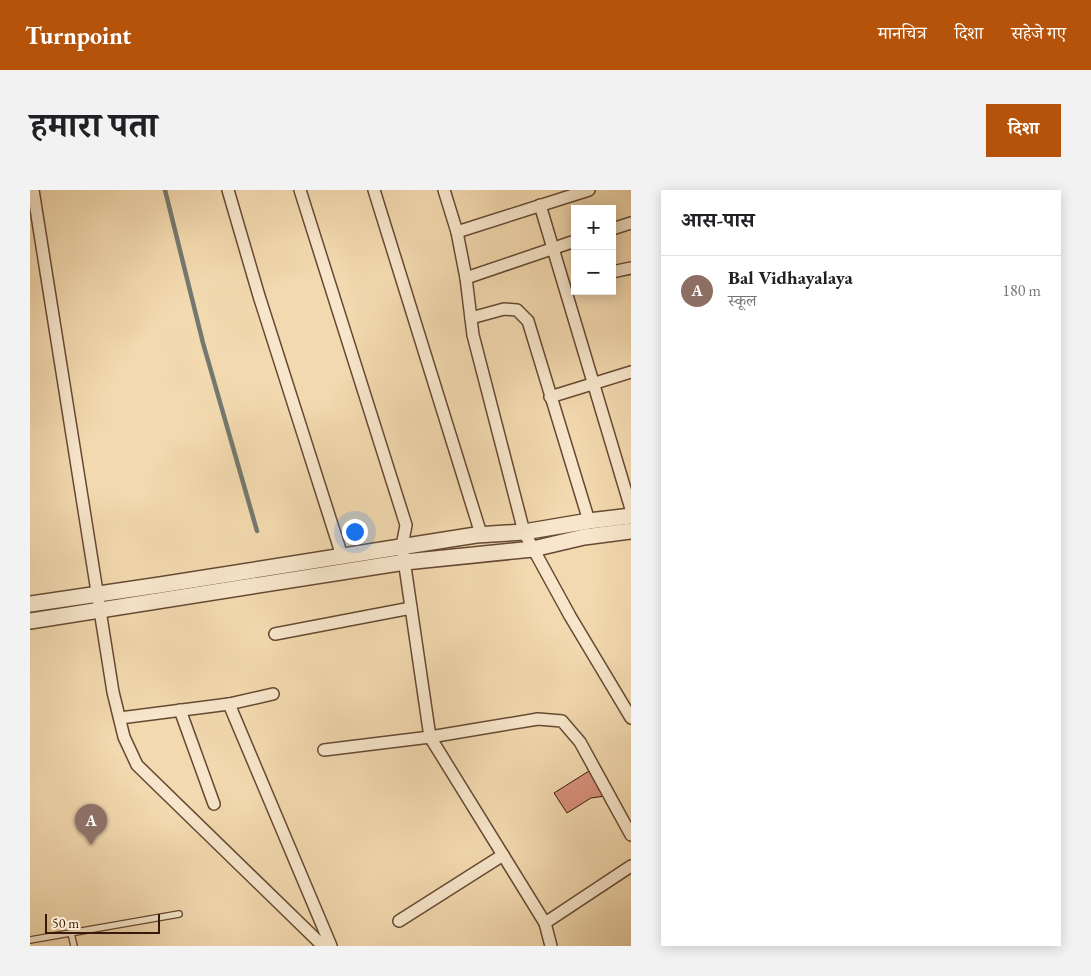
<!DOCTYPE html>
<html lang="hi">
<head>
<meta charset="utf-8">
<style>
  body { margin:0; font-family:"EB Garamond","Noto Serif Devanagari",serif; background:#f2f2f2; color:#202124 }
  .controls { position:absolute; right:15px; top:15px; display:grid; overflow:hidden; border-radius:0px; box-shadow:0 2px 12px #0003 }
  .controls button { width:45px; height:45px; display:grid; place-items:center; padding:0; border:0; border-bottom:1px solid #e0e0e0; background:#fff; color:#202124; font:25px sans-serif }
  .scale { position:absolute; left:15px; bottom:12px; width:115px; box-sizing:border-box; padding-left:5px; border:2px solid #37190a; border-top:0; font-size:14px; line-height:18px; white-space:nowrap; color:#37190a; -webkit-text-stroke:4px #f7e6cb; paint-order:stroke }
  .you { position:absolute; left:324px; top:341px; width:18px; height:18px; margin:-12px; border:4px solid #fff; border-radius:50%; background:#1a73e8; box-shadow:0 0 0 8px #1a73e833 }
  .badge { display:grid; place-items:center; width:32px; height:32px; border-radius:50%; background:#b45309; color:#fff; font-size:16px; font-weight:700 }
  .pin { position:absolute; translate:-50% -41px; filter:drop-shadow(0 1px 2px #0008) }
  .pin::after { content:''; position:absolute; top:26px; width:18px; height:15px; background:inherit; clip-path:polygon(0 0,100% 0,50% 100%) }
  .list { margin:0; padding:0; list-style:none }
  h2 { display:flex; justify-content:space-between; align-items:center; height:65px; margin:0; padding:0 20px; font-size:21px }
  h2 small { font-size:16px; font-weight:400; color:#757577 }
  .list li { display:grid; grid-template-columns:32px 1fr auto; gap:15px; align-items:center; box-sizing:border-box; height:70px; padding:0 20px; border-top:1px solid #e0e0e0 }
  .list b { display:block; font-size:19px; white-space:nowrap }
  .list p { margin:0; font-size:16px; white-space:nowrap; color:#757577 }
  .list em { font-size:16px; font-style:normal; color:#757577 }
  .map { position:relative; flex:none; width:601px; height:756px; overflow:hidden; border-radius:0px }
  header { display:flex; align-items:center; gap:30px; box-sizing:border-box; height:70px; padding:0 25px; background:#b45309; color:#fff }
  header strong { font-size:24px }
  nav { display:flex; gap:28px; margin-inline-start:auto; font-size:18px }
  .intro { display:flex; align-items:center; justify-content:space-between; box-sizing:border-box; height:120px; padding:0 30px }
  h1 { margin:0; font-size:35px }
  .button { padding:12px 22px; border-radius:0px; background:#b45309; color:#fff; font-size:18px; font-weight:700 }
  main { display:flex; gap:30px; padding:0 30px }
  aside { flex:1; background:#fff; border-radius:0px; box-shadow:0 2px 12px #0003 }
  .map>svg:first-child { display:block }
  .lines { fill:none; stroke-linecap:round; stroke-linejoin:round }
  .stream { stroke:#74796f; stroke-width:4.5 }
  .building { fill:#d9917d; stroke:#37190a }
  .service-casing { stroke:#664933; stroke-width:8 }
  .minor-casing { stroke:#664933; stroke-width:14 }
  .tertiary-casing { stroke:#664933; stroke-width:18 }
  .service { stroke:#f7e6cb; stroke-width:5.5 }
  .minor { stroke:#f7e6cb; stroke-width:11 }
  .tertiary { stroke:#f7e6cb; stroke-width:15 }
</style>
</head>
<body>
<header>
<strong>Turnpoint</strong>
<nav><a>मानचित्र</a><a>दिशा</a><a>सहेजे गए</a></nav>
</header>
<div class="intro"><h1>हमारा पता</h1><a class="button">दिशा</a></div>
<main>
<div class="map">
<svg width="601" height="756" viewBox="0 0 601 756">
  <rect width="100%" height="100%" fill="#f3d9af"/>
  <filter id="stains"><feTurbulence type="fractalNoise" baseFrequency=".004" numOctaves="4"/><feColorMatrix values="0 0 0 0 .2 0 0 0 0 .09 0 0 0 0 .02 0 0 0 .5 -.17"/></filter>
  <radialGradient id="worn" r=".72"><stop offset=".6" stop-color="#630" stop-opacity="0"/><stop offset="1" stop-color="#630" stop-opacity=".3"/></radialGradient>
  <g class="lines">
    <polyline class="stream" points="135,0 173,153 227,341"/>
  </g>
  <polygon class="building" points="559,581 575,606 561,608 537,623 524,603"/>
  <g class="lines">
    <g class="service-casing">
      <g id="service">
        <polyline points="41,743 44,756"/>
        <polyline points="0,750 149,724"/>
      </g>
    </g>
    <g class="minor-casing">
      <g id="minor">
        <polyline points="3,0 83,502 94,547 107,575 293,756"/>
        <polyline points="198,0 229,106 312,366"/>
        <polyline points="270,0 376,335 372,356 400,547 515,733 521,756"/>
        <polyline points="344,0 451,344"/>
        <polyline points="414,0 427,42 436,88 443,145 494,342 540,426 601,528"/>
        <polyline points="510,15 601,319"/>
        <polyline points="582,39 601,33"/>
        <polyline points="427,42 559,0"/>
        <polyline points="582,82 601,78"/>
        <polyline points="436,88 545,51"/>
        <polyline points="441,128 474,119 487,120 498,131 559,331"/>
        <polyline points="520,207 601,182"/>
        <polyline points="245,444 381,418"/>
        <polyline points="199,514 301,756"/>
        <polyline points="150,520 184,614"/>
        <polyline points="90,528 199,514 243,504"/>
        <polyline points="294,560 400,547 508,529 532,531 550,552 601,645"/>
        <polyline points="369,731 473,665"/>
        <polyline points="515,733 601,676"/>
      </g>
    </g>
    <g class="tertiary-casing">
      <g id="tertiary">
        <polyline points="0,414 130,395 446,345 494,342 559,331 601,326"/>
        <polyline points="0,431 375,372 503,359 554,347 601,341"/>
      </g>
    </g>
    <use href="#service" class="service"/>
    <use href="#minor" class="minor"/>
    <use href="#tertiary" class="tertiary"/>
  </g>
  <rect width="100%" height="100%" filter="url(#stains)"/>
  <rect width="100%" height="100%" fill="url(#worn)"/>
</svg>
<div class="controls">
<button>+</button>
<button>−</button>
</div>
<div class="scale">50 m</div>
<div class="you"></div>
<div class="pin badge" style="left:61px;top:655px;background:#8d6e63">A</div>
</div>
<aside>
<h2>आस-पास<small></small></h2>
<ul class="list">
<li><span class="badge" style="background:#8d6e63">A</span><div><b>Bal Vidhayalaya</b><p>स्कूल</p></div><em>180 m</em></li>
</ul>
</aside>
</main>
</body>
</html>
